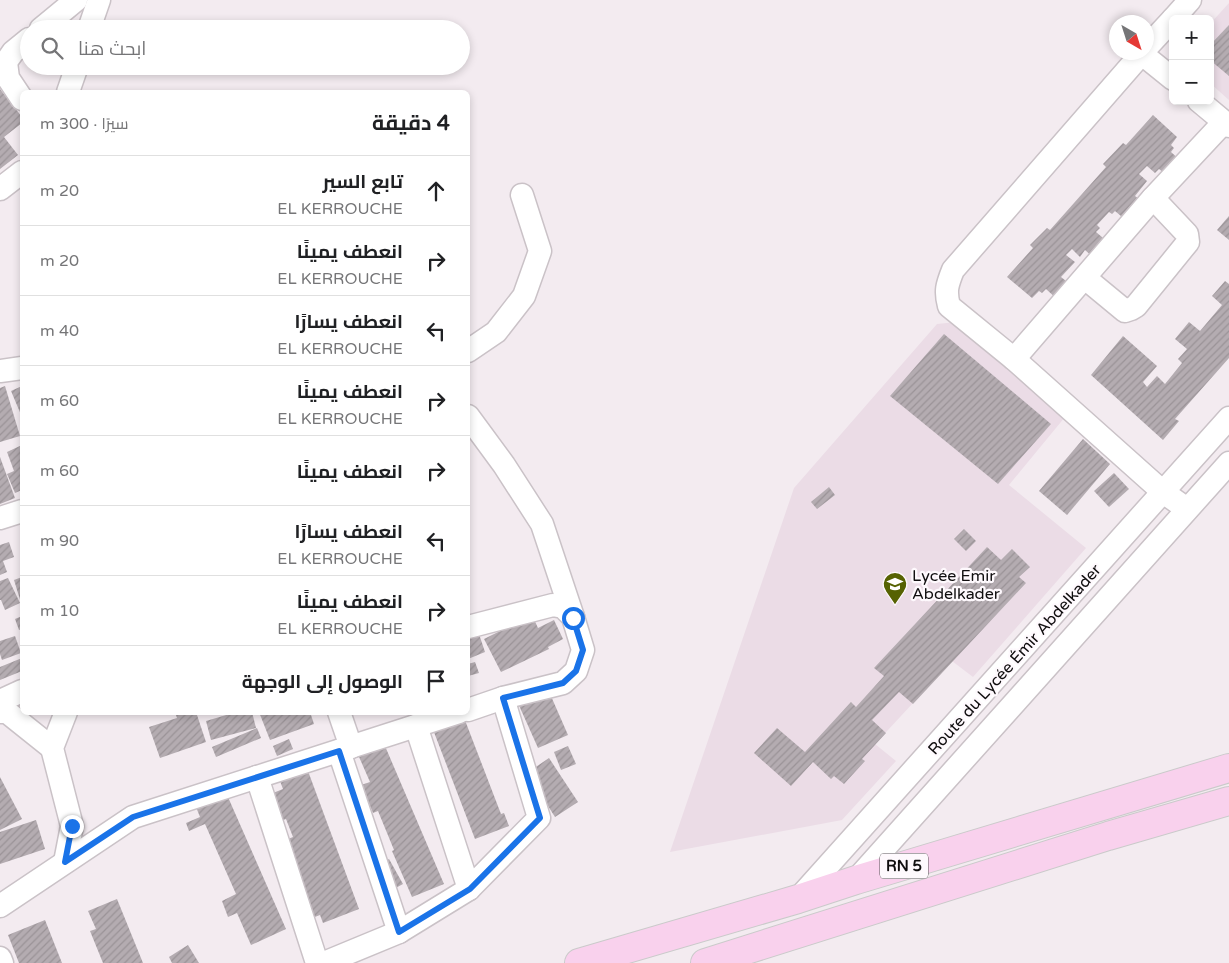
<!DOCTYPE html>
<html lang="ar">
<head>
<meta charset="utf-8">
<style>
  body { margin:0; font-family:"Varela Round",Cairo,sans-serif; background:#f2f2f2; color:#202124; direction:rtl }
  .controls { position:absolute; right:15px; top:15px; display:grid; overflow:hidden; border-radius:8px; box-shadow:0 2px 8px #0003 }
  .controls button { width:45px; height:45px; display:grid; place-items:center; padding:0; border:0; border-bottom:1px solid #e0e0e0; background:#fff; color:#202124; font:25px sans-serif }
  .compass { position:absolute; left:1109px; top:15px; width:45px; height:45px; border-radius:50%; background:#fff; box-shadow:0 2px 8px #0003; rotate:141deg }
  .stop { position:absolute; width:15px; height:15px; margin:-11px; border:4px solid #1a73e8; border-radius:50%; background:#fff }
  .stop.end { background:#1a73e8; border-color:#fff; box-shadow:0 1px 5px #0008 }
  .list { margin:0; padding:0; list-style:none }
  h2 { display:flex; justify-content:space-between; align-items:center; height:65px; margin:0; padding:0 20px; font-size:21px }
  h2 small { font-size:16px; font-weight:400; color:#757577 }
  .list li { display:grid; grid-template-columns:32px 1fr auto; gap:15px; align-items:center; box-sizing:border-box; height:70px; padding:0 20px; border-top:1px solid #e0e0e0 }
  .list b { display:block; font-size:19px; white-space:nowrap }
  .list p { margin:0; font-size:16px; white-space:nowrap; color:#757577 }
  .list em { font-size:16px; font-style:normal; color:#757577 }
  .icon { flex:none; width:28px; height:28px; fill:none; stroke:currentColor; stroke-width:2; stroke-linecap:round; stroke-linejoin:round }
  .map { position:relative; flex:none; width:1229px; height:963px; overflow:hidden; direction:ltr }
  .search { position:absolute; background:#fff; box-shadow:0 2px 8px #0003; left:20px; top:20px; width:450px; height:55px; display:flex; align-items:center; gap:12px; box-sizing:border-box; padding:0 18px; border-radius:28px; color:#757577; font-size:19px }
  .panel { position:absolute; background:#fff; box-shadow:0 2px 8px #0003; left:20px; top:90px; width:450px; height:625px; border-radius:8px; direction:rtl }
  .map>svg:first-child { display:block }
  .built { fill:#ebdce6 }
  .building { fill:url(#building-hatch) }
  .lines { fill:none; stroke-linecap:round; stroke-linejoin:round }
  .minor-casing { stroke:#cac2c7; stroke-width:25 }
  .major-casing { stroke:#cacaca; stroke-width:30 }
  .minor { stroke:#fff; stroke-width:22 }
  .major { stroke:#f9d1ed; stroke-width:28 }
  .route { stroke:#1a73e8; stroke-width:6 }
  .labels { text-anchor:middle; stroke-width:4.5; stroke-linejoin:round; paint-order:stroke }
  .shield { fill:#fef9fd; stroke:#575456; stroke-width:1 }
  .shield-label { font-size:15px; font-weight:bold; fill:#100e0f }
  .poi-label { font-size:16px; fill:#100e0f; stroke:#fef9fd; text-anchor:start }
  .street-label { font-size:16px; fill:#100e0f; stroke:#fef9fd }
</style>
</head>
<body>
<div class="map">
<svg width="1229" height="963" viewBox="0 0 1229 963">
  <defs>
    <pattern id="building-hatch" width="6" height="6" patternUnits="userSpaceOnUse" patternTransform="scale(1.25)"><rect width="6" height="6" fill="#b4acb1"/><path d="M-1 1l2-2M0 6l6-6M5 7l2-2" fill="none" stroke="#9a9397"/></pattern>
  </defs>
  <rect width="100%" height="100%" fill="#f3ebf0"/>
  <g class="built">
    <polygon points="1229,3 1229,100 1210,83 1210,24"/>
    <polygon points="956,322 1065,417 1009,485 1086,548 973,677 952,661 875,744 896,761 842,820 670,852 794,488 937,324"/>
  </g>
  <g class="building">
    <polygon points="1229,25 1229,76 1210,60 1210,45"/>
    <polygon points="0,89 22,117 22,123 4,137 18,155 0,169"/>
    <polygon points="1153,115 1177,137 1171,145 1174,148 1171,152 1182,162 1169,177 1159,169 1155,173 1147,166 1139,174 1147,181 1135,196 1145,204 1128,222 1115,211 1112,214 1109,212 1097,225 1100,228 1096,232 1109,243 1095,259 1085,250 1080,257 1072,249 1066,255 1075,262 1061,277 1071,285 1058,300 1046,289 1042,293 1039,291 1032,298 1007,277 1033,248 1030,245 1047,228 1050,230 1106,167 1103,164 1123,143 1126,145"/>
    <polygon points="1229,216 1229,240 1217,230"/>
    <polygon points="1225,281 1229,284 1229,358 1175,419 1179,421 1163,440 1091,375 1123,336 1157,366 1143,382 1147,387 1157,376 1165,384 1182,363 1178,359 1187,349 1175,339 1189,322 1200,331 1222,305 1212,296"/>
    <polygon points="944,334 1051,424 998,484 890,396"/>
    <polygon points="5,386 20,436 0,442 0,388"/>
    <polygon points="22,386 22,417 11,391"/>
    <polygon points="1083,439 1110,464 1067,515 1039,491"/>
    <polygon points="22,445 22,490 15,493 7,474 14,471 7,452"/>
    <polygon points="0,457 15,498 0,504"/>
    <polygon points="1114,473 1129,489 1109,507 1094,491"/>
    <polygon points="829,487 835,495 817,509 811,502"/>
    <polygon points="964,529 976,541 966,551 954,539"/>
    <polygon points="9,542 14,557 3,561 7,572 0,575 0,545"/>
    <polygon points="987,547 1001,560 1012,549 1030,567 1019,577 1026,583 913,704 899,692 872,720 886,733 862,759 865,761 844,784 834,776 831,779 813,762 791,786 754,753 777,728 805,752 851,702 856,707 884,676 874,668"/>
    <polygon points="22,577 22,606 14,580"/>
    <polygon points="8,578 20,603 5,610 1,600 0,600 0,581"/>
    <polygon points="532,615 538,628 554,620 563,639 548,647 549,649 501,672 484,639"/>
    <polygon points="22,616 22,629 19,630 15,619"/>
    <polygon points="479,634 485,652 468,659 468,638"/>
    <polygon points="15,636 21,653 2,660 0,654 0,641"/>
    <polygon points="22,658 22,671 0,680 0,667"/>
    <polygon points="475,662 479,673 468,676 468,664"/>
    <polygon points="547,687 568,735 538,748 517,701"/>
    <polygon points="175,712 196,712 206,742 160,758 149,727 177,718"/>
    <polygon points="233,712 252,712 256,728 211,740 206,721 233,713"/>
    <polygon points="259,712 310,712 314,724 270,740"/>
    <polygon points="463,715 501,814 504,813 509,826 475,839 432,727"/>
    <polygon points="257,728 261,738 216,757 212,747"/>
    <polygon points="289,739 293,749 277,756 273,746"/>
    <polygon points="382,739 444,884 412,897 392,851 394,850 378,811 373,813 361,785 370,782 356,750"/>
    <polygon points="568,746 576,764 561,770 554,752"/>
    <polygon points="549,758 578,802 555,817 527,773"/>
    <polygon points="308,771 359,909 323,923 320,915 307,920 283,841 293,837 286,819 278,822 268,795 283,789 280,781"/>
    <polygon points="0,777 22,819 0,830"/>
    <polygon points="224,788 286,929 251,945 237,913 228,917 222,901 236,894 205,824 189,831 186,823 200,817 194,802"/>
    <polygon points="36,820 45,849 0,864 0,832"/>
    <polygon points="389,859 403,884 392,890 378,865"/>
    <polygon points="117,899 143,963 103,963 90,931 96,929 88,911"/>
    <polygon points="45,920 62,963 19,963 8,935"/>
    <polygon points="188,945 199,963 172,963 169,957"/>
  </g>
  <g class="lines">
    <g class="minor-casing">
      <g id="minor">
        <polyline points="1173,19 1190,0"/>
        <polyline points="41,29 76,0"/>
        <polyline points="89,29 99,0"/>
        <polyline points="1146,48 1173,19"/>
        <path d="M1143 52 953 270C947 285 945 291 949 306L1014 359 1163 492 1187 509"/>
        <polyline points="1142,54 1173,79"/>
        <polyline points="68,92 77,66"/>
        <polyline points="22,99 8,78 6,62 13,52 29,39"/>
        <polyline points="1199,101 1229,126"/>
        <polyline points="0,189 22,172"/>
        <polyline points="1085,278 1125,311 1131,309 1136,306 1188,242 1187,234 1153,198"/>
        <polyline points="468,351 496,332 524,296 540,251 522,195"/>
        <polyline points="1014,359 1153,198 1224,122"/>
        <polyline points="0,371 22,368"/>
        <polyline points="468,416 504,465 542,524 573,617"/>
        <polyline points="0,518 22,511"/>
        <polyline points="468,627 553,605 563,607 573,617 583,650 576,671 563,683 503,698 468,710"/>
        <polyline points="0,701 22,691"/>
        <polyline points="0,712 7,712 52,748"/>
        <polyline points="339,712 351,747"/>
        <polyline points="416,726 469,889"/>
        <polyline points="339,751 399,932"/>
        <polyline points="257,777 317,963"/>
        <polyline points="65,862 72,826 52,748 66,712"/>
        <polyline points="856,880 1229,463"/>
        <polyline points="798,899 1229,418"/>
        <polyline points="0,906 133,817 459,712"/>
        <polyline points="0,958 2,963"/>
        <polyline points="324,963 399,932 469,889 539,818 503,698"/>
      </g>
    </g>
    <g class="major-casing">
      <g id="major">
        <polyline points="579,963 798,899 856,880 1229,768"/>
        <polyline points="705,963 1108,836 1229,801"/>
      </g>
    </g>
    <use href="#minor" class="minor"/>
    <use href="#major" class="major"/>
  </g>
  <g class="lines">
    <polyline class="route" points="72,826 65,862 133,817 339,751 399,932 470,889 540,818 503,698 563,683 576,671 583,650 573,618"/>
  </g>
  <defs>
    <g id="school-pin" transform="scale(1.25)"><path d="M0 17L-7.5 6A9.5 9.5 0 1 1 7.5 6Z" fill="#566202" stroke="#fef9fd"/><path d="M0-5L7-2L0 1L-7-2ZM-4 1L0 2.5L4 1V4Q0 6-4 4Z" fill="#fff"/></g>
  </defs>
  <g fill-rule="evenodd">
    <use href="#school-pin" x="895" y="584"/>
  </g>
  <g class="labels">
    <rect class="shield" x="880" y="853.5" width="48" height="25" rx="4"/>
    <g class="shield-label">
      <text x="904" y="871">RN 5</text>
    </g>
    <g class="poi-label">
      <text x="912" y="581">Lycée Emir<tspan x="912" dy="18">Abdelkader</tspan></text>
    </g>
    <g class="street-label">
      <text transform="translate(1014 659) rotate(-48)" y="6">Route du Lycée Émir Abdelkader</text>
    </g>
  </g>
</svg>
<div class="controls">
<button>+</button>
<button>−</button>
</div>
<svg class="compass" viewBox="-18 -18 36 36"><path d="M0-13l5 13h-10z" fill="#e53935"/><path d="M0 13l5-13h-10z" fill="#757577"/></svg>
<div class="stop" style="left:573px;top:618px"></div>
<div class="stop end" style="left:72px;top:826px"></div>
<div class="search"><svg class="icon" aria-label="search" viewBox="0 0 24 24"><circle cx="10" cy="10" r="6"/><path d="M15 15l6 6"/></svg>ابحث هنا</div>
<section class="panel">
<h2>4 دقيقة<small>سيرًا · 300 m</small></h2>
<ul class="list">
<li><svg class="icon" aria-label="ahead" viewBox="0 0 24 24"><path d="M12 20V5M6 11l6-6 6 6"/></svg><div><b>تابع السير</b><p>EL KERROUCHE</p></div><em>20 m</em></li>
<li><svg class="icon" aria-label="right" viewBox="0 0 24 24"><path d="M7 20v-9h11M14 6l5 5-5 5"/></svg><div><b>انعطف يمينًا</b><p>EL KERROUCHE</p></div><em>20 m</em></li>
<li><svg class="icon" aria-label="left" viewBox="0 0 24 24"><path d="M17 20v-9H6M10 6l-5 5 5 5"/></svg><div><b>انعطف يسارًا</b><p>EL KERROUCHE</p></div><em>40 m</em></li>
<li><svg class="icon" aria-label="right" viewBox="0 0 24 24"><path d="M7 20v-9h11M14 6l5 5-5 5"/></svg><div><b>انعطف يمينًا</b><p>EL KERROUCHE</p></div><em>60 m</em></li>
<li><svg class="icon" aria-label="right" viewBox="0 0 24 24"><path d="M7 20v-9h11M14 6l5 5-5 5"/></svg><div><b>انعطف يمينًا</b></div><em>60 m</em></li>
<li><svg class="icon" aria-label="left" viewBox="0 0 24 24"><path d="M17 20v-9H6M10 6l-5 5 5 5"/></svg><div><b>انعطف يسارًا</b><p>EL KERROUCHE</p></div><em>90 m</em></li>
<li><svg class="icon" aria-label="right" viewBox="0 0 24 24"><path d="M7 20v-9h11M14 6l5 5-5 5"/></svg><div><b>انعطف يمينًا</b><p>EL KERROUCHE</p></div><em>10 m</em></li>
<li><svg class="icon" aria-label="arrive" viewBox="0 0 24 24"><path d="M6 21V4h12l-3 4 3 4H6"/></svg><div><b>الوصول إلى الوجهة</b></div></li>
</ul>
</section>
</div>
</body>
</html>
